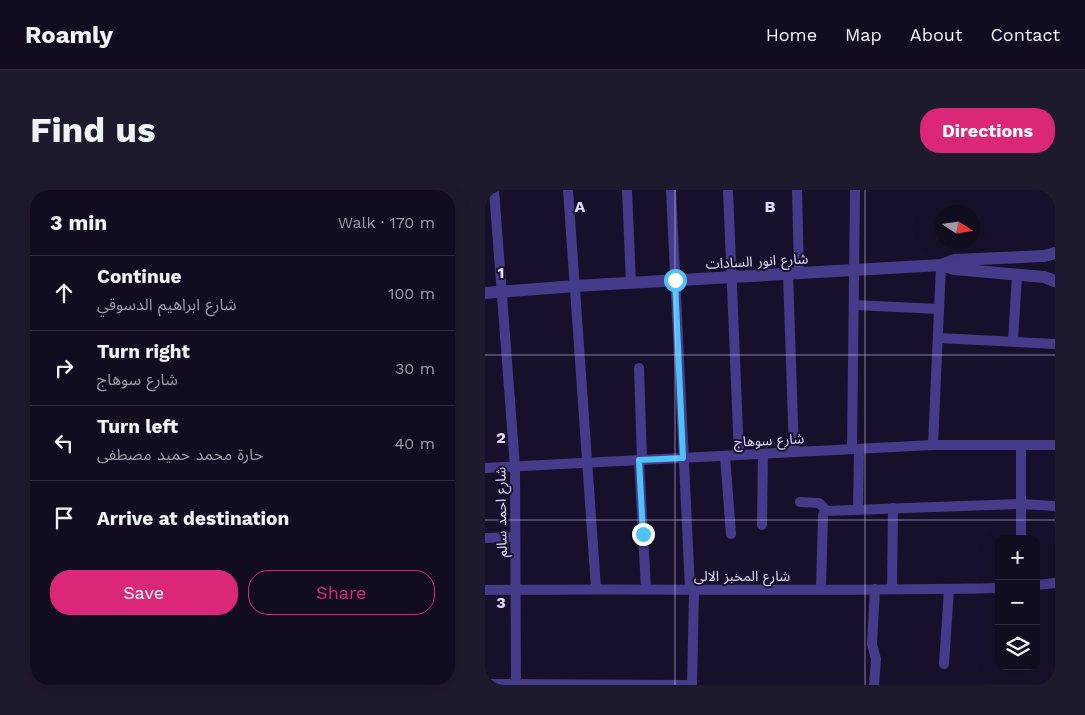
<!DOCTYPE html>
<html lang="en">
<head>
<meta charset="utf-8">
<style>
  body { margin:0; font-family:"Work Sans","Noto Sans Arabic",sans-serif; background:#1e1a2d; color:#f1f3f6 }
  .controls { position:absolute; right:15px; bottom:15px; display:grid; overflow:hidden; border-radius:10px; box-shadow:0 5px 20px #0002 }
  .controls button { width:45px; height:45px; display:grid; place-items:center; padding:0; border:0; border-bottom:1px solid #302c3e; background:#110c20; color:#f1f3f6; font:25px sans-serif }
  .compass { position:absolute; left:450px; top:15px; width:45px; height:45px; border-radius:50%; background:#110c20; box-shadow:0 5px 20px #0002; rotate:102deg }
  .stop { position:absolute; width:15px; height:15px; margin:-11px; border:4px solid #4fc3f7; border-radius:50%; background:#fff }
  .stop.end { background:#4fc3f7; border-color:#fff; box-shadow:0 1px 5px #0008 }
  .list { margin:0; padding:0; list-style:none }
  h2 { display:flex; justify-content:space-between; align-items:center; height:65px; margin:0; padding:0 20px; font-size:21px }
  h2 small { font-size:16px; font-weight:400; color:#9c9ba5 }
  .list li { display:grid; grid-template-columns:32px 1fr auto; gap:15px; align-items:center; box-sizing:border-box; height:75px; padding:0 20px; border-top:1px solid #302c3e }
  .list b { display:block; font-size:19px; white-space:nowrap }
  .list p { margin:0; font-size:16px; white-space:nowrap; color:#9c9ba5 }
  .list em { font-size:16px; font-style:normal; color:#9c9ba5 }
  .actions { display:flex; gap:10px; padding:15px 20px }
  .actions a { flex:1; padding:11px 0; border:1px solid #db2777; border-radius:20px; text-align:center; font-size:18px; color:#db2777 }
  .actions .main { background:#db2777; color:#fff }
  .icon { flex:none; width:28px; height:28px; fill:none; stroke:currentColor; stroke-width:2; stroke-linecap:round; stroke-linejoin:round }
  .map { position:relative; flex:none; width:570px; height:495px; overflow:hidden; border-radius:20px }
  header { display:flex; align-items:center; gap:30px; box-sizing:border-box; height:70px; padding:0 25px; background:#110c20; border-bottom:1px solid #302c3e }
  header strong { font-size:24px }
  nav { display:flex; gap:28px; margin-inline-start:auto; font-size:18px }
  .intro { display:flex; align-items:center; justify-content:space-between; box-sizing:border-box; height:120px; padding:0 30px }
  h1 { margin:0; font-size:35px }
  .button { padding:12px 22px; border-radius:20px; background:#db2777; color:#fff; font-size:18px; font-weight:700 }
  main { display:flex; gap:30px; padding:0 30px }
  aside { flex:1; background:#110c20; border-radius:20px; box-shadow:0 5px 20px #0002 }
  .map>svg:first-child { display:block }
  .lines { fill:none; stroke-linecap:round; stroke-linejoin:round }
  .minor { stroke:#463a8a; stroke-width:10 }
  .tertiary { stroke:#463a8a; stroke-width:12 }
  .route { stroke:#4fc3f7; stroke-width:6 }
  .grid { fill:none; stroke:#e2d9ff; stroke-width:1; stroke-opacity:0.55 }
  .labels { text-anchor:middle; stroke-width:4; stroke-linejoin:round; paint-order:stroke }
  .street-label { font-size:14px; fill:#e2d9ff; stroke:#17102a }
  .grid-label { font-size:16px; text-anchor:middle; font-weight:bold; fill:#e2d9ff; stroke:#17102a; stroke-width:4; stroke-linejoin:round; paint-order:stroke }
</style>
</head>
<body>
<header>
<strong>Roamly</strong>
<nav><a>Home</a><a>Map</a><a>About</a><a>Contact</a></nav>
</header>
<div class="intro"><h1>Find us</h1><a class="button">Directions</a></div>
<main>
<aside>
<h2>3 min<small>Walk · 170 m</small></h2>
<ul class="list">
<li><svg class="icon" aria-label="ahead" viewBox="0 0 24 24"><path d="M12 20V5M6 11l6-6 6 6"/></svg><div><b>Continue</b><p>شارع ابراهيم الدسوقي</p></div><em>100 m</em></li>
<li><svg class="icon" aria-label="right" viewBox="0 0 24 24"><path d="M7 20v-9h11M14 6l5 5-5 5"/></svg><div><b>Turn right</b><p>شارع سوهاج</p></div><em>30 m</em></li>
<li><svg class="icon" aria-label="left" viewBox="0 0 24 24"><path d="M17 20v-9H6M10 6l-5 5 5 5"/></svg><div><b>Turn left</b><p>حارة محمد حميد مصطفى</p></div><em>40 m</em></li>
<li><svg class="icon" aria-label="arrive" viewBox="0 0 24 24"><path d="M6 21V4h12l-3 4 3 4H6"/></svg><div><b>Arrive at destination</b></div></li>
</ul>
<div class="actions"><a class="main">Save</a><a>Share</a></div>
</aside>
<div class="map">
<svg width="570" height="495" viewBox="0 0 570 495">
  <rect width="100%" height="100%" fill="#17102a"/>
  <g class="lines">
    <g class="minor">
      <polyline points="9,0 30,277 31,495"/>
      <polyline points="83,0 111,398"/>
      <polyline points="142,0 146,93"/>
      <polyline points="186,0 205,399"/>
      <polyline points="243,0 254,265"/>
      <polyline points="312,0 314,83"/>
      <polyline points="303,84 309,262"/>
      <polyline points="369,115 454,119"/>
      <polyline points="453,148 570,154"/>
      <polyline points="528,151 532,85"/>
      <polyline points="154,178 157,270"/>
      <polyline points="448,255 456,75"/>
      <polyline points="367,259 370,0"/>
      <polyline points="240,266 246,344"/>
      <polyline points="154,270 161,399"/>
      <polyline points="0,278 448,255 570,255"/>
      <polyline points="315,312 334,313 342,321"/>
      <polyline points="373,320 374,259"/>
      <polyline points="277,335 278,264"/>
      <polyline points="0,348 30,347"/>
      <polyline points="536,349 536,255"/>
      <polyline points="551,395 570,393"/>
      <polyline points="336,399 338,325 340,321 536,314 570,316"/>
      <polyline points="407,399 408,318"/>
      <path d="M0 400C171 398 343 402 514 398"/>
      <polyline points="459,474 464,399"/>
      <polyline points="0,494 201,495"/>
      <polyline points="207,495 209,400"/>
      <polyline points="389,495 391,469 387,454 390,399"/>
    </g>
    <g class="tertiary">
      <polyline points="456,75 469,79 559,87 570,91"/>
      <polyline points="0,103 90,96 456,75 469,70 559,66 570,63"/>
    </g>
  </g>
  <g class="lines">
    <polyline class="route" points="158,344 154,270 198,268 190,90"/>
  </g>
  <path class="grid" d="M190 0V495M380 0V495M0 165H570M0 330H570"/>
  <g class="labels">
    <g class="street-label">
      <text transform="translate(272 71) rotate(-3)" y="5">شارع انور السادات</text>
      <text transform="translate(284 250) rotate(-3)" y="5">شارع سوهاج</text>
      <text transform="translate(16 322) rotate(-91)" y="5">شارع احمد سالم</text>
      <text x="257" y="391">شارع المخبز الالى</text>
    </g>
  </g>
  <g class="grid-label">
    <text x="95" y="22">A</text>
    <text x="285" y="22">B</text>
    <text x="16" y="88">1</text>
    <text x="16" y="253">2</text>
    <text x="16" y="418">3</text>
  </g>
</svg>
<div class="controls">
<button>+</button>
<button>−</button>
<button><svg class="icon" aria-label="layers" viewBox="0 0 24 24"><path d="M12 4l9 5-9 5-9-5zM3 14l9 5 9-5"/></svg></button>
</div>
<svg class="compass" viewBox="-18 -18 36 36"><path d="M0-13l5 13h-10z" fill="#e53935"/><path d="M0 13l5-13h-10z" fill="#9c9ba5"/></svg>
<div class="stop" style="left:190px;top:90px"></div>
<div class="stop end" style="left:158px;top:344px"></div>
</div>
</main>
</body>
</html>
